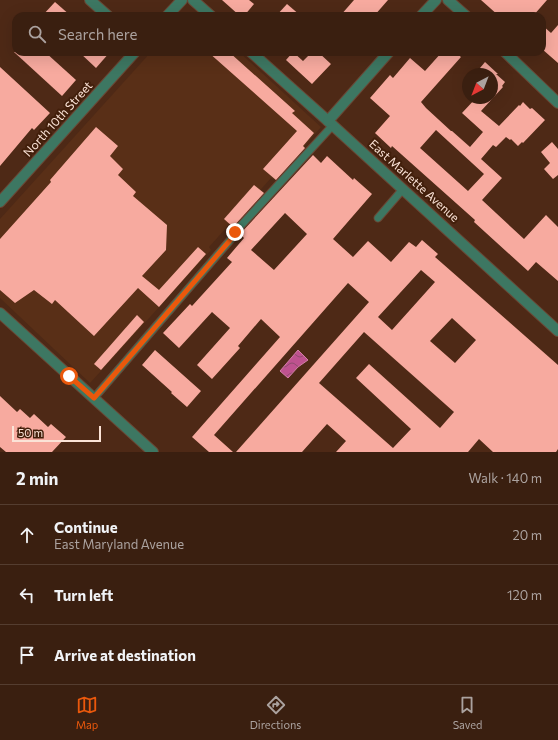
<!DOCTYPE html>
<html lang="en">
<head>
<meta charset="utf-8">
<style>
  body { margin:0; font-family:Commissioner,sans-serif; background:#452c1e; color:#f1f3f6 }
  .compass { position:absolute; left:462px; top:68px; width:36px; height:36px; border-radius:50%; background:#3a1f10; box-shadow:0 4px 16px #0002; rotate:222deg }
  .scale { position:absolute; left:12px; bottom:10px; width:89px; box-sizing:border-box; padding-left:4px; border:2px solid #fbe3d7; border-top:0; font-size:11px; line-height:14px; white-space:nowrap; color:#fbe3d7; -webkit-text-stroke:3px #421f0b; paint-order:stroke }
  .stop { position:absolute; width:12px; height:12px; margin:-9px; border:3px solid #ea580c; border-radius:50%; background:#fff }
  .stop.end { background:#ea580c; border-color:#fff; box-shadow:0 1px 4px #0008 }
  .list { margin:0; padding:0; list-style:none }
  h2 { display:flex; justify-content:space-between; align-items:center; height:52px; margin:0; padding:0 16px; font-size:17px }
  h2 small { font-size:13px; font-weight:400; color:#aba29f }
  .list li { display:grid; grid-template-columns:26px 1fr auto; gap:12px; align-items:center; box-sizing:border-box; height:60px; padding:0 16px; border-top:1px solid #543d30 }
  .list b { display:block; font-size:15px; white-space:nowrap }
  .list p { margin:0; font-size:13px; white-space:nowrap; color:#aba29f }
  .list em { font-size:13px; font-style:normal; color:#aba29f }
  .icon { flex:none; width:22px; height:22px; fill:none; stroke:currentColor; stroke-width:2; stroke-linecap:round; stroke-linejoin:round }
  .map { position:relative; flex:none; width:558px; height:452px; overflow:hidden }
  .search { position:absolute; background:#3a1f10; box-shadow:0 4px 16px #0002; left:12px; right:12px; top:12px; height:44px; display:flex; align-items:center; gap:10px; box-sizing:border-box; padding:0 14px; border-radius:12px; color:#aba29f; font-size:15px }
  .sheet { height:232px; background:#3a1f10 }
  nav { display:flex; justify-content:space-around; align-items:center; box-sizing:border-box; height:56px; border-top:1px solid #543d30; background:#3a1f10; font-size:11px; color:#aba29f }
  nav a { display:grid; justify-items:center; gap:2px }
  nav .on { color:#ea580c }
  .map>svg:first-child { display:block }
  .built { fill:#592f17 }
  .water { fill:url(#water-waves); stroke:#d17ea5 }
  .building { fill:#f7aa9f; fill-rule:evenodd }
  .lines { fill:none; stroke-linecap:round; stroke-linejoin:round }
  .service-casing { stroke:#6a4735; stroke-width:9 }
  .minor-casing { stroke:#6a4735; stroke-width:12 }
  .tertiary-casing { stroke:#6a4735; stroke-width:12 }
  .service { stroke:#3d7762; stroke-width:7 }
  .minor { stroke:#3d7762; stroke-width:10 }
  .tertiary { stroke:#3d7762; stroke-width:10 }
  .route { stroke:#ea580c; stroke-width:5 }
  .labels { text-anchor:middle; stroke-width:4; stroke-linejoin:round; paint-order:stroke }
  .street-label { font-size:12px; fill:#fbe3d7; stroke:#421f0b }
</style>
</head>
<body>
<div class="map">
<svg width="558" height="452" viewBox="0 0 558 452">
  <defs>
    <pattern id="water-waves" width="16" height="10" patternUnits="userSpaceOnUse"><rect width="16" height="10" fill="#bf528f"/><path d="M0 5q4-4 8 0t8 0" fill="none" stroke="#914c6f"/></pattern>
  </defs>
  <rect width="100%" height="100%" fill="#4e2916"/>
  <polygon class="built" points="151,52 239,52 321,127 275,180 271,178 209,247 211,250 90,383 0,298 0,219"/>
  <polygon class="water" points="298,350 308,360 298,367 288,378 280,371"/>
  <g class="building">
    <polygon points="222,0 249,0 254,4 244,16 240,16"/>
    <polygon points="354,0 388,0 374,16 340,16"/>
    <polygon points="481,0 547,0 533,16 499,16"/>
    <polygon points="55,2 71,16 42,16"/>
    <polygon points="287,4 301,16 276,16"/>
    <polygon points="542,25 551,33 558,25 558,63 542,49"/>
    <polygon points="14,52 45,52 76,80 62,96"/>
    <polygon points="79,52 110,52 96,68"/>
    <polygon points="208,52 229,52 295,111 292,113 314,133 303,146 305,148 276,180 263,169 297,131"/>
    <polygon points="293,52 303,61 312,52 318,52 331,64 312,84 286,60"/>
    <path d="M442 52H455L461 57 421 102 426 108 451 131H452L470 147 483 132 462 113 476 98H492V74H475L485 62 498 74H496L505 82 502 86 503 87 481 111 499 126 519 105 520 106 523 102 530 109 532 108 545 120 523 143 522 142 518 146 511 139 510 140 506 137 496 147 493 145 481 159 502 178 482 200 524 239 546 215 558 227V281L536 262 528 271 474 222 475 220 392 146 391 148 375 133 390 116 370 98 390 75 393 78 410 58 425 71ZM436 130 484 174 468 191 420 148Z"/>
    <polygon points="0,67 50,113 34,130 32,128 0,166"/>
    <polygon points="96,127 118,146 110,156 123,169 118,175 136,192 133,196 167,225 166,250 142,276 159,290 198,247 206,254 159,307 138,288 94,336 55,300 52,304 34,290 15,303 0,290 0,239 51,182 50,180"/>
    <polygon points="552,142 558,149 558,175 553,179 544,169 550,163 541,152"/>
    <path d="M313 155 321 163 327 156 353 180 354 178 372 194 333 239 353 257 368 241 391 262 409 242 416 247 422 240 438 254 435 257 558 365V449L556 452H493L479 439 468 452H336L346 441 327 424 302 452H236L369 302 348 283 214 435 233 452H209L192 437 280 337 261 319 238 346 240 348 212 379 197 365 230 328 212 312 179 348 163 333 190 304 192 306 232 262 227 258 244 238 240 234ZM285 213 307 234 274 270 251 250ZM421 270 435 282 392 330 378 317ZM452 318 476 340 455 363 430 341ZM364 332 454 412 440 428 369 364 356 378 411 429 393 448 319 383Z"/>
    <polygon points="254,185 264,193 233,227 224,219"/>
    <polygon points="137,315 144,322 101,370 94,364"/>
    <polygon points="155,350 201,391 187,407 171,393 172,392 142,365"/>
    <polygon points="0,396 17,412 20,409 30,418 34,414 48,427 51,424 66,437 52,452 6,452 0,447"/>
  </g>
  <g class="lines">
    <g class="service-casing">
      <g id="service">
        <polyline points="378,218 403,189"/>
        <polyline points="94,398 232,238 235,232 333,125"/>
      </g>
    </g>
    <g class="minor-casing">
      <g id="minor">
        <polyline points="90,0 108,16"/>
        <polyline points="193,0 211,16"/>
        <polyline points="448,0 466,16"/>
        <polyline points="167,16 182,0"/>
        <polyline points="421,16 436,0"/>
        <polyline points="251,52 328,121 558,331"/>
        <polyline points="505,52 558,103"/>
        <polyline points="328,121 389,52"/>
        <polyline points="0,202 135,52"/>
      </g>
    </g>
    <g class="tertiary-casing">
      <polyline id="tertiary" points="0,313 153,452"/>
    </g>
    <use href="#service" class="service"/>
    <use href="#minor" class="minor"/>
    <use href="#tertiary" class="tertiary"/>
  </g>
  <g class="lines">
    <polyline class="route" points="69,376 94,398 232,238 235,232"/>
  </g>
  <g class="labels">
    <g class="street-label">
      <text transform="translate(58 119) rotate(-48)" y="4">North 10th Street</text>
      <text transform="translate(414 181) rotate(42)" y="4">East Marlette Avenue</text>
    </g>
  </g>
</svg>
<svg class="compass" viewBox="-18 -18 36 36"><path d="M0-13l5 13h-10z" fill="#e53935"/><path d="M0 13l5-13h-10z" fill="#aba29f"/></svg>
<div class="scale">50 m</div>
<div class="stop" style="left:69px;top:376px"></div>
<div class="stop end" style="left:235px;top:232px"></div>
<div class="search"><svg class="icon" aria-label="search" viewBox="0 0 24 24"><circle cx="10" cy="10" r="6"/><path d="M15 15l6 6"/></svg>Search here</div>
</div>
<section class="sheet">
<h2>2 min<small>Walk · 140 m</small></h2>
<ul class="list">
<li><svg class="icon" aria-label="ahead" viewBox="0 0 24 24"><path d="M12 20V5M6 11l6-6 6 6"/></svg><div><b>Continue</b><p>East Maryland Avenue</p></div><em>20 m</em></li>
<li><svg class="icon" aria-label="left" viewBox="0 0 24 24"><path d="M17 20v-9H6M10 6l-5 5 5 5"/></svg><div><b>Turn left</b></div><em>120 m</em></li>
<li><svg class="icon" aria-label="arrive" viewBox="0 0 24 24"><path d="M6 21V4h12l-3 4 3 4H6"/></svg><div><b>Arrive at destination</b></div></li>
</ul>
</section>
<nav>
<a class="on"><svg class="icon" aria-label="map" viewBox="0 0 24 24"><path d="M3 6l6-2 6 2 6-2v14l-6 2-6-2-6 2zM9 4v14M15 6v14"/></svg>Map</a>
<a><svg class="icon" aria-label="directions" viewBox="0 0 24 24"><path d="M12 3l9 9-9 9-9-9zM9 14v-3h6M13 9l2 2-2 2"/></svg>Directions</a>
<a><svg class="icon" aria-label="saved" viewBox="0 0 24 24"><path d="M7 4h10v16l-5-4-5 4z"/></svg>Saved</a>
</nav>
</body>
</html>
